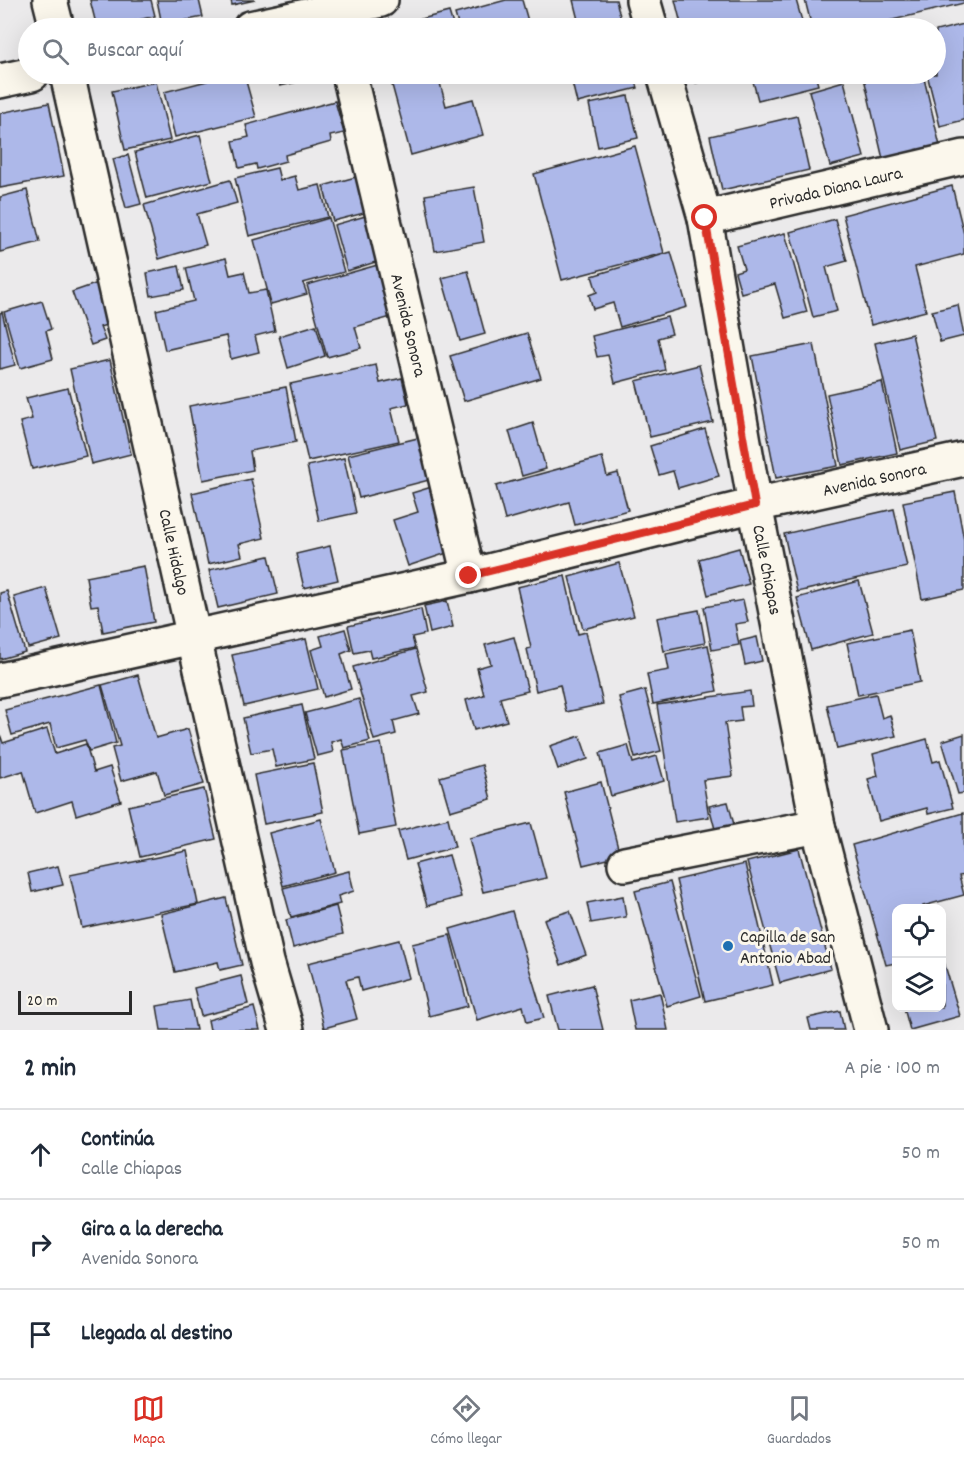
<!DOCTYPE html>
<html lang="es">
<head>
<meta charset="utf-8">
<style>
  body { margin:0; font-family:Dekko,sans-serif; background:#f6f6f7; color:#1f2937 }
  .controls { position:absolute; right:18px; bottom:18px; display:grid; overflow:hidden; border-radius:12px; box-shadow:0 6px 24px #0002 }
  .controls button { width:54px; height:54px; display:grid; place-items:center; padding:0; border:0; border-bottom:2px solid #e0e1e3; background:#fff; color:#1f2937; font:30px sans-serif }
  .scale { position:absolute; left:18px; bottom:15px; width:114px; box-sizing:border-box; padding-left:6px; border:3px solid #2b2b2b; border-top:0; font-size:16px; line-height:21px; white-space:nowrap; color:#2b2b2b; -webkit-text-stroke:4px #fbf7ec; paint-order:stroke }
  .stop { position:absolute; width:18px; height:18px; margin:-14px; border:4px solid #d93025; border-radius:50%; background:#fff }
  .stop.end { background:#d93025; border-color:#fff; box-shadow:0 2px 6px #0008 }
  .list { margin:0; padding:0; list-style:none }
  h2 { display:flex; justify-content:space-between; align-items:center; height:78px; margin:0; padding:0 24px; font-size:26px }
  h2 small { font-size:20px; font-weight:400; color:#747a83 }
  .list li { display:grid; grid-template-columns:39px 1fr auto; gap:18px; align-items:center; box-sizing:border-box; height:90px; padding:0 24px; border-top:2px solid #e0e1e3 }
  .list b { display:block; font-size:22px; white-space:nowrap }
  .list p { margin:0; font-size:20px; white-space:nowrap; color:#747a83 }
  .list em { font-size:20px; font-style:normal; color:#747a83 }
  .icon { flex:none; width:33px; height:33px; fill:none; stroke:currentColor; stroke-width:2; stroke-linecap:round; stroke-linejoin:round }
  .map { position:relative; flex:none; width:964px; height:1030px; overflow:hidden }
  .search { position:absolute; background:#fff; box-shadow:0 6px 24px #0002; left:18px; right:18px; top:18px; height:66px; display:flex; align-items:center; gap:15px; box-sizing:border-box; padding:0 21px; border-radius:33px; color:#747a83; font-size:22px }
  .sheet { height:348px; background:#fff }
  nav { display:flex; justify-content:space-around; align-items:center; box-sizing:border-box; height:84px; border-top:2px solid #e0e1e3; background:#fff; font-size:16px; color:#747a83 }
  nav a { display:grid; justify-items:center; gap:3px }
  nav .on { color:#d93025 }
  .map>svg:first-child { display:block }
  .building { fill:#adb8e9; stroke:#2b2b2b; stroke-width:1.5 }
  .lines { fill:none; stroke-linecap:round; stroke-linejoin:round }
  .street-casing { stroke:#2b2b2b; stroke-width:38 }
  .street { stroke:#fbf7ec; stroke-width:33 }
  .route { stroke:#d93025; stroke-width:8 }
  .poi-dot { fill:#1f6fb2; stroke:#fbf7ec; stroke-width:2 }
  .labels { text-anchor:middle; stroke-width:6; stroke-linejoin:round; paint-order:stroke }
  .street-label { font-size:18px; fill:#2b2b2b; stroke:#fbf7ec }
  .poi-label { font-size:18px; fill:#2b2b2b; stroke:#fbf7ec; text-anchor:start }
</style>
</head>
<body>
<div class="map">
<svg width="964" height="1030" viewBox="0 0 964 1030">
  <rect width="100%" height="100%" fill="#ebeaeb"/>
  <filter id="ink" filterUnits="userSpaceOnUse"><feTurbulence type="fractalNoise" baseFrequency=".0167" numOctaves="2"/><feDisplacementMap in="SourceGraphic" scale="12" xChannelSelector="R" yChannelSelector="G"/><feConvolveMatrix kernelMatrix="1 2 1 2 8 2 1 2 1" color-interpolation-filters="sRGB"/></filter>
  <g filter="url(#ink)">
    <g class="building">
      <polygon points="90,0 151,0 155,16 105,28 97,28"/>
      <polygon points="157,0 199,0 203,17 162,25"/>
      <polygon points="231,0 255,0 232,5"/>
      <polygon points="506,0 522,0 530,28 459,28 455,14"/>
      <polygon points="573,0 616,0 623,28 580,28"/>
      <polygon points="675,0 796,0 804,28 682,28"/>
      <polygon points="805,0 964,0 964,3 859,28 812,28"/>
      <polygon points="449,12 454,28 386,28"/>
      <polygon points="964,24 964,120 940,126 927,74 936,74 936,31"/>
      <polygon points="205,74 244,74 256,117 175,137 164,92 207,81"/>
      <polygon points="277,74 330,74 280,86"/>
      <polygon points="389,74 466,74 466,76 440,83 446,106 473,99 483,135 411,155"/>
      <polygon points="570,74 634,74 638,88 577,103"/>
      <polygon points="694,74 730,74 696,83"/>
      <polygon points="751,74 815,74 818,85 758,100"/>
      <polygon points="863,74 923,74 940,146 883,159"/>
      <polygon points="844,81 864,157 830,166 809,91"/>
      <polygon points="156,82 170,140 125,150 112,91"/>
      <polygon points="628,96 638,138 598,147 589,104"/>
      <polygon points="335,101 344,133 330,136 331,142 285,155 286,161 257,169 256,164 239,168 233,141 249,137 246,125"/>
      <polygon points="49,103 64,176 0,188 0,113"/>
      <polygon points="797,116 809,170 722,190 710,136"/>
      <polygon points="200,135 212,181 147,198 135,152"/>
      <polygon points="635,146 664,253 562,280 534,174"/>
      <polygon points="128,155 141,204 126,208 113,159"/>
      <polygon points="277,168 280,180 295,176 299,190 320,185 328,217 249,236 235,178"/>
      <polygon points="363,175 372,211 333,221 323,186"/>
      <polygon points="230,180 237,203 197,214 206,245 159,259 144,205"/>
      <polygon points="952,186 964,234 964,254 915,267 926,311 871,325 843,215"/>
      <polygon points="474,187 484,242 435,251 425,195"/>
      <polygon points="27,190 40,242 0,252 0,197"/>
      <polygon points="369,215 382,260 347,271 334,225"/>
      <polygon points="329,218 344,272 303,283 307,294 271,304 254,240"/>
      <polygon points="835,219 847,261 826,267 837,311 813,317 790,232"/>
      <polygon points="785,233 807,312 785,318 775,284 741,293 735,272 744,269 737,246"/>
      <polygon points="671,252 687,307 620,327 613,303 593,309 589,295 597,292 592,276"/>
      <polygon points="226,258 230,275 244,272 249,293 266,290 275,331 255,336 259,352 231,359 226,336 165,350 156,310 194,301 186,268"/>
      <polygon points="381,264 395,316 355,327 361,348 327,357 307,285"/>
      <polygon points="179,266 184,290 151,296 147,273"/>
      <polygon points="468,271 485,334 460,341 442,278"/>
      <polygon points="98,283 112,323 100,327 105,340 91,345 72,292"/>
      <polygon points="42,301 51,329 46,331 53,359 20,368 4,312"/>
      <polygon points="958,305 964,336 940,342 932,311"/>
      <polygon points="2,312 15,365 0,369 0,313"/>
      <polygon points="667,317 672,334 658,338 665,370 615,383 608,355 597,357 592,336"/>
      <polygon points="316,325 325,356 288,368 279,336"/>
      <polygon points="527,333 541,378 464,401 450,356"/>
      <polygon points="912,334 937,441 900,450 875,343"/>
      <polygon points="814,344 838,466 776,478 752,356"/>
      <polygon points="110,360 131,454 91,464 70,369"/>
      <polygon points="376,365 380,383 402,378 408,404 391,408 399,441 308,461 290,384"/>
      <polygon points="699,365 713,422 650,437 636,381"/>
      <polygon points="882,382 897,453 842,465 827,394"/>
      <polygon points="286,387 296,442 250,451 253,470 203,480 189,406"/>
      <polygon points="68,388 86,456 32,469 20,422 32,419 26,398"/>
      <polygon points="533,423 546,469 522,476 509,431"/>
      <polygon points="705,429 719,476 678,488 673,471 659,475 650,446"/>
      <polygon points="422,437 433,479 359,498 348,455"/>
      <polygon points="602,457 607,476 618,473 628,510 575,525 569,502 505,520 496,486"/>
      <polygon points="344,458 356,513 319,521 307,466"/>
      <polygon points="251,479 264,538 239,544 242,556 208,564 192,493"/>
      <polygon points="435,486 456,550 408,566 393,520 418,512 412,493"/>
      <polygon points="955,492 964,540 964,590 922,599 903,502"/>
      <polygon points="894,509 907,567 797,592 784,534"/>
      <polygon points="330,546 338,580 304,588 296,554"/>
      <polygon points="739,548 749,584 708,595 699,559"/>
      <polygon points="269,556 278,594 218,608 209,570"/>
      <polygon points="619,563 634,616 583,629 569,577"/>
      <polygon points="144,566 154,622 103,632 98,605 91,606 86,577"/>
      <polygon points="565,576 578,634 586,632 603,704 566,712 560,685 536,691 527,649 531,648 517,587"/>
      <polygon points="859,581 873,633 811,650 797,598"/>
      <polygon points="46,588 61,639 28,648 14,597"/>
      <polygon points="7,591 25,652 0,659 0,593"/>
      <polygon points="743,600 748,622 735,624 739,645 712,650 704,607"/>
      <polygon points="447,601 453,627 430,633 424,606"/>
      <polygon points="421,609 426,634 412,637 415,648 371,658 369,650 354,653 348,626"/>
      <polygon points="699,610 705,643 664,651 657,618"/>
      <polygon points="345,629 351,650 341,654 351,689 324,697 311,650 323,646 320,636"/>
      <polygon points="910,630 920,682 858,695 847,643"/>
      <polygon points="514,637 528,691 500,698 507,721 474,730 466,700 484,695 477,668 491,664 485,645"/>
      <polygon points="757,637 762,661 745,665 740,641"/>
      <polygon points="306,639 318,689 244,706 232,655"/>
      <polygon points="708,645 717,691 653,704 647,674 669,670 666,654"/>
      <polygon points="416,649 428,692 413,696 419,714 393,721 396,734 374,740 353,667"/>
      <polygon points="138,675 156,738 188,729 204,784 164,795 157,771 121,781 112,748 120,746 102,685"/>
      <polygon points="101,685 116,743 89,751 85,740 56,748 50,724 12,735 5,710"/>
      <polygon points="645,690 661,751 635,758 619,697"/>
      <polygon points="750,691 752,706 740,707 742,721 725,723 733,776 703,780 709,817 675,822 657,705"/>
      <polygon points="876,694 882,718 890,715 896,736 837,749 827,705"/>
      <polygon points="359,699 370,741 344,748 341,739 331,742 333,752 317,756 305,713"/>
      <polygon points="302,705 314,759 276,767 272,749 251,753 243,718"/>
      <polygon points="47,729 55,754 86,744 94,772 110,767 121,801 76,815 72,801 35,813 23,771 0,778 0,734 3,743"/>
      <polygon points="964,734 964,793 958,794 942,741"/>
      <polygon points="580,736 588,759 558,769 550,746"/>
      <polygon points="927,739 933,762 940,760 953,808 928,814 927,808 879,821 868,779 878,776 873,754"/>
      <polygon points="381,743 396,827 359,834 343,750"/>
      <polygon points="628,745 633,763 657,756 664,781 611,796 600,753"/>
      <polygon points="313,763 323,812 264,824 254,775"/>
      <polygon points="482,765 491,799 450,811 440,777"/>
      <polygon points="601,782 620,856 583,865 564,792"/>
      <polygon points="204,789 216,839 140,857 128,806"/>
      <polygon points="728,802 736,832 717,837 709,806"/>
      <polygon points="963,813 964,875 959,876 964,895 923,906 924,908 896,908 896,963 886,965 852,845"/>
      <polygon points="448,818 455,847 406,860 398,831"/>
      <polygon points="321,819 335,872 283,886 269,833"/>
      <polygon points="531,823 546,878 483,892 469,838"/>
      <polygon points="799,849 831,969 780,983 747,862"/>
      <polygon points="187,851 198,904 82,928 70,875"/>
      <polygon points="449,855 461,897 427,906 415,864"/>
      <polygon points="745,864 773,985 705,1001 676,880"/>
      <polygon points="58,866 63,885 32,892 28,873"/>
      <polygon points="349,871 354,891 338,896 340,904 291,917 283,888"/>
      <polygon points="670,882 701,996 667,1006 635,891"/>
      <polygon points="623,896 626,917 591,923 587,903"/>
      <polygon points="226,898 242,965 220,970 218,962 175,972 161,914"/>
      <polygon points="336,906 343,934 293,948 286,920"/>
      <polygon points="512,911 544,1018 527,1022 523,1006 477,1020 450,929"/>
      <polygon points="570,911 586,955 561,965 544,919"/>
      <polygon points="450,935 468,1006 429,1016 412,944"/>
      <polygon points="399,940 409,978 361,991 358,977 346,980 357,1019 324,1028 308,963"/>
      <polygon points="942,962 944,962 960,1016 910,1030 904,1008 942,1008"/>
      <polygon points="241,976 248,1004 201,1016 194,988"/>
      <polygon points="592,985 603,1030 558,1030 549,996"/>
      <polygon points="660,993 668,1030 635,1030 629,1000"/>
      <polygon points="190,1000 196,1030 161,1030 157,1006"/>
      <polygon points="254,1007 260,1030 210,1030 208,1020"/>
      <polygon points="840,1011 844,1030 811,1030 808,1018"/>
    </g>
    <g class="lines">
      <g class="street-casing">
        <g id="street">
          <polyline points="50,0 57,28"/>
          <polyline points="643,0 651,28"/>
          <polyline points="250,28 381,0"/>
          <path id="s1" d="M67 74 267 962 287 1030"/>
          <path id="s2" d="M349 74 469 576"/>
          <path id="s3" d="M664 74 705 218 755 505 818 826 871 1030"/>
          <polyline points="0,81 32,74"/>
          <path id="s4" d="M705 218 964 157"/>
          <path id="s5" d="M0 680 469 576 755 505 964 459"/>
          <polyline points="625,864 818,826"/>
        </g>
      </g>
      <use href="#street" class="street"/>
    </g>
  </g>
  <g class="lines" filter="url(#ink)">
    <polyline class="route" points="469,576 755,505 705,218"/>
  </g>
  <circle class="poi-dot" cx="728" cy="946" r="6"/>
  <g class="labels">
    <g class="street-label">
      <text dy="6" stroke="none"><textPath href="#s4" startOffset="134">Privada Diana Laura</textPath></text>
      <text dy="6" stroke="none"><textPath href="#s2" startOffset="258">Avenida Sonora</textPath></text>
      <text dy="6" stroke="none"><textPath href="#s5" startOffset="897">Avenida Sonora</textPath></text>
      <text dy="6" stroke="none"><textPath href="#s1" startOffset="490">Calle Hidalgo</textPath></text>
      <text dy="6" stroke="none"><textPath href="#s3" startOffset="507">Calle Chiapas</textPath></text>
    </g>
    <g class="poi-label">
      <text x="740" y="942">Capilla de San<tspan x="740" dy="21">Antonio Abad</tspan></text>
    </g>
  </g>
</svg>
<div class="controls">
<button><svg class="icon" aria-label="locate" viewBox="0 0 24 24"><circle cx="12" cy="12" r="6"/><path d="M12 2v4M12 18v4M2 12h4M18 12h4"/></svg></button>
<button><svg class="icon" aria-label="layers" viewBox="0 0 24 24"><path d="M12 4l9 5-9 5-9-5zM3 14l9 5 9-5"/></svg></button>
</div>
<div class="scale">20 m</div>
<div class="stop" style="left:705px;top:218px"></div>
<div class="stop end" style="left:469px;top:576px"></div>
<div class="search"><svg class="icon" aria-label="search" viewBox="0 0 24 24"><circle cx="10" cy="10" r="6"/><path d="M15 15l6 6"/></svg>Buscar aquí</div>
</div>
<section class="sheet">
<h2>2 min<small>A pie · 100 m</small></h2>
<ul class="list">
<li><svg class="icon" aria-label="ahead" viewBox="0 0 24 24"><path d="M12 20V5M6 11l6-6 6 6"/></svg><div><b>Continúa</b><p>Calle Chiapas</p></div><em>50 m</em></li>
<li><svg class="icon" aria-label="right" viewBox="0 0 24 24"><path d="M7 20v-9h11M14 6l5 5-5 5"/></svg><div><b>Gira a la derecha</b><p>Avenida Sonora</p></div><em>50 m</em></li>
<li><svg class="icon" aria-label="arrive" viewBox="0 0 24 24"><path d="M6 21V4h12l-3 4 3 4H6"/></svg><div><b>Llegada al destino</b></div></li>
</ul>
</section>
<nav>
<a class="on"><svg class="icon" aria-label="map" viewBox="0 0 24 24"><path d="M3 6l6-2 6 2 6-2v14l-6 2-6-2-6 2zM9 4v14M15 6v14"/></svg>Mapa</a>
<a><svg class="icon" aria-label="directions" viewBox="0 0 24 24"><path d="M12 3l9 9-9 9-9-9zM9 14v-3h6M13 9l2 2-2 2"/></svg>Cómo llegar</a>
<a><svg class="icon" aria-label="saved" viewBox="0 0 24 24"><path d="M7 4h10v16l-5-4-5 4z"/></svg>Guardados</a>
</nav>
</body>
</html>
